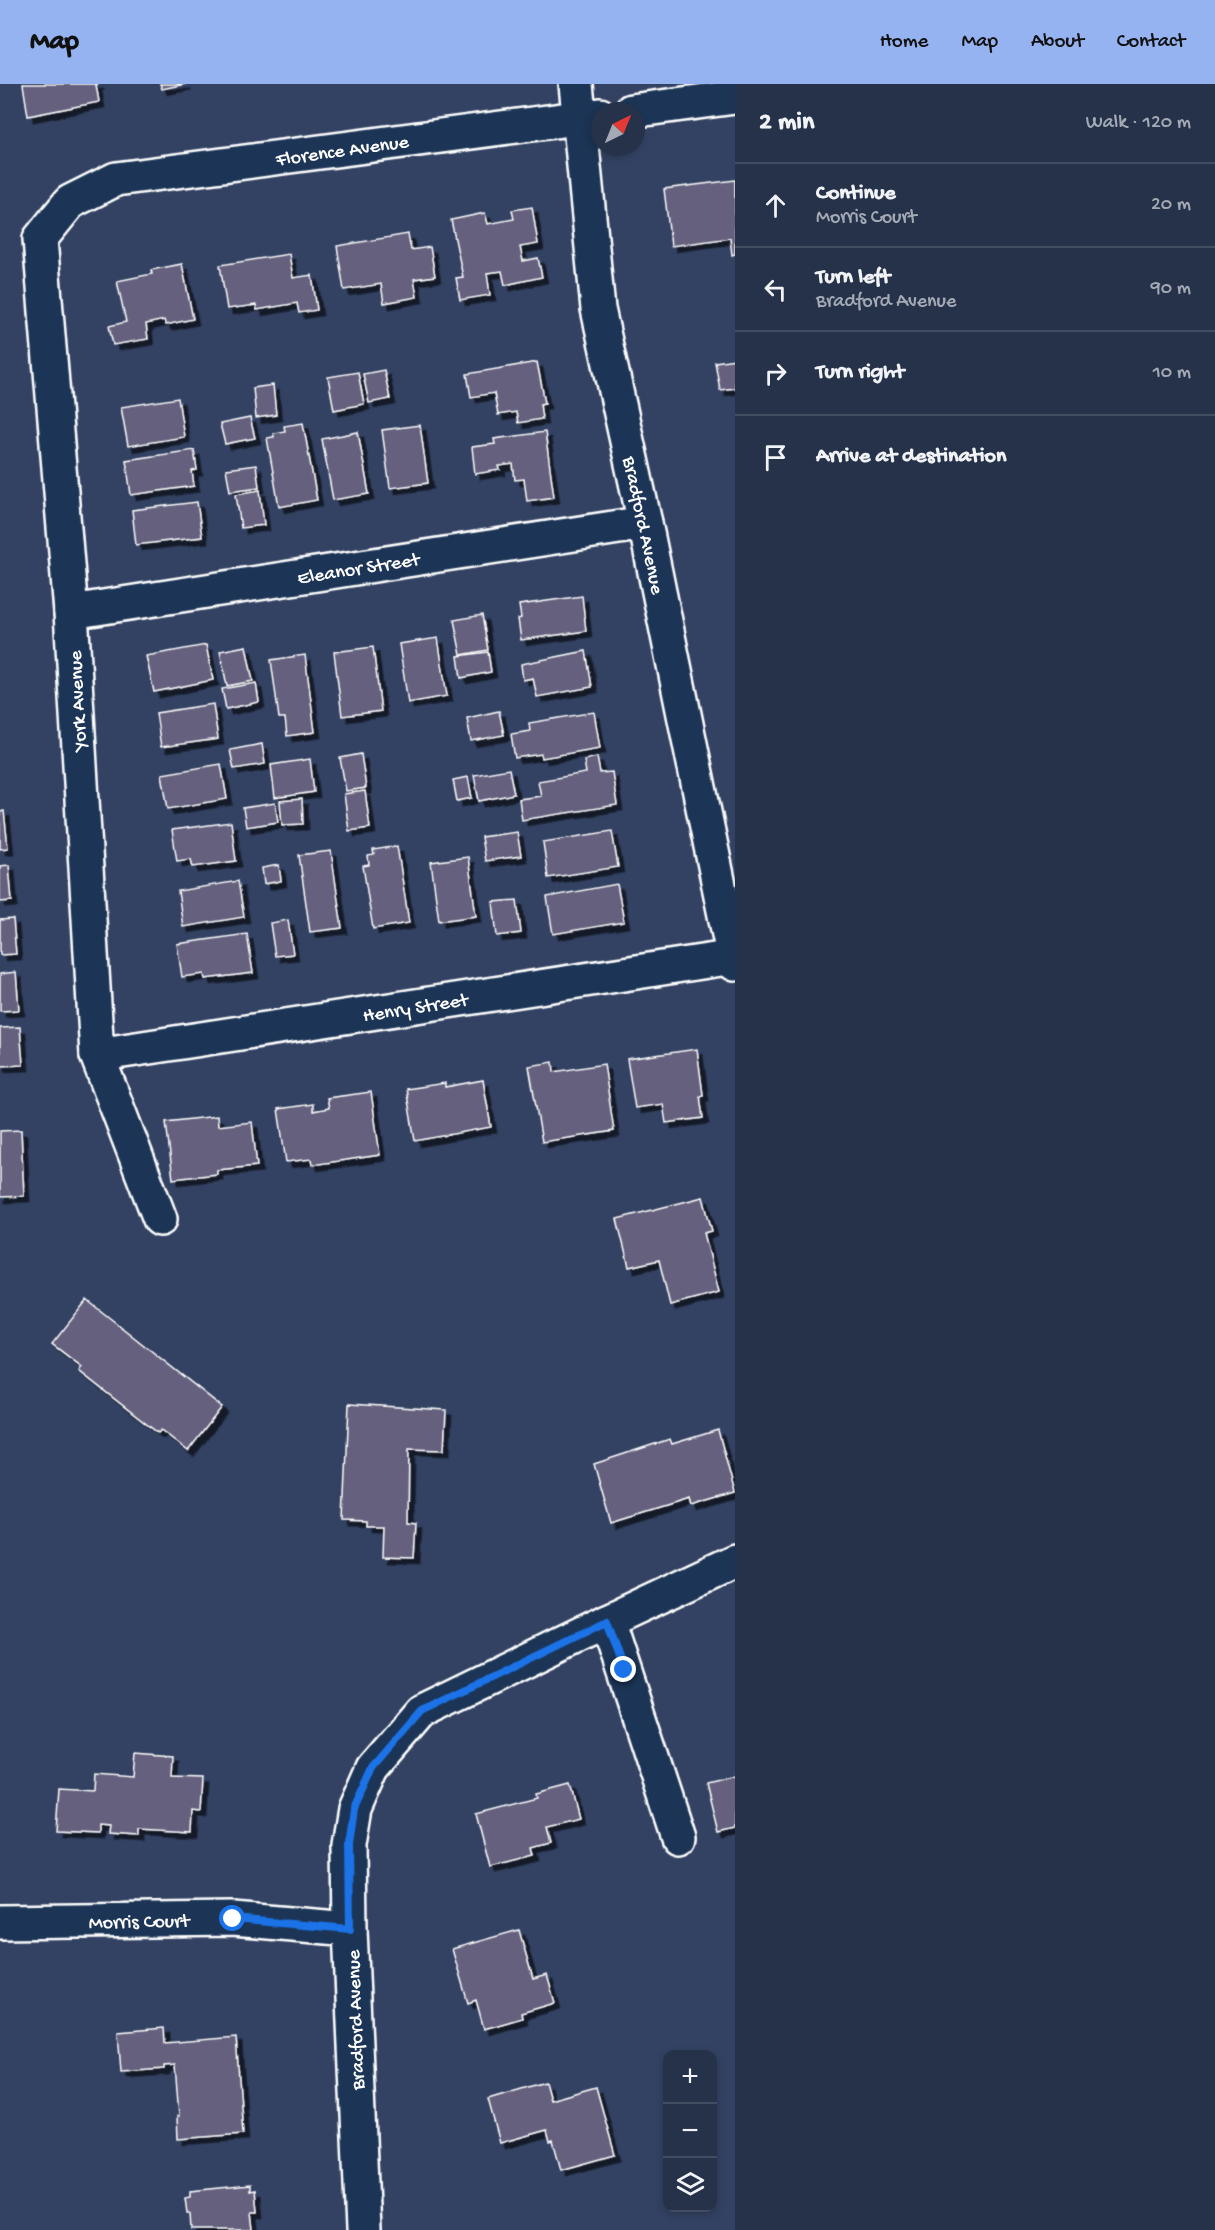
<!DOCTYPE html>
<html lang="en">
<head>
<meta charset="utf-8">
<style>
  body { margin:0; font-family:"Gochi Hand",sans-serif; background:#2e3a51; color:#f1f3f6 }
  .controls { position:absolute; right:18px; bottom:18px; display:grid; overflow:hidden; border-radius:12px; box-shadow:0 3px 9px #0003 }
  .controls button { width:54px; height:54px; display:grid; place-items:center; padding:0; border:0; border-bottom:2px solid #424d62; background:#26324a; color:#f1f3f6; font:30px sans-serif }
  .compass { position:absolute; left:591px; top:18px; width:54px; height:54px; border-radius:50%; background:#26324a; box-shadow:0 3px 9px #0003; rotate:43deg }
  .stop { position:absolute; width:18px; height:18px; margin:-14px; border:4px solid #1a73e8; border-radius:50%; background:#fff }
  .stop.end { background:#1a73e8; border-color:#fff; box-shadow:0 2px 6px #0008 }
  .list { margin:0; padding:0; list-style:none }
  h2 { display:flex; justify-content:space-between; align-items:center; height:78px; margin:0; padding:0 24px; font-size:26px }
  h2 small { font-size:20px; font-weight:400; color:#a4aab5 }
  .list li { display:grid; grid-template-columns:39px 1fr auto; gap:18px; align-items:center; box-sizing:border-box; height:84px; padding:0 24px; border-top:2px solid #424d62 }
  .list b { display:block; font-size:22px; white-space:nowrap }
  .list p { margin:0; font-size:20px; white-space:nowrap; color:#a4aab5 }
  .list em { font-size:20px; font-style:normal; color:#a4aab5 }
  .icon { flex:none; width:33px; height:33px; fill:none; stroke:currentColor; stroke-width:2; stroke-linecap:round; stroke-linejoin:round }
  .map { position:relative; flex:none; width:735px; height:2146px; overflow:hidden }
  header { display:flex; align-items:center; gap:36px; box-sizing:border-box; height:84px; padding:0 30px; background:#95b2f1; color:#111 }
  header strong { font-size:28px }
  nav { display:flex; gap:33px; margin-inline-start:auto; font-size:21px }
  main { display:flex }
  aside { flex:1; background:#26324a }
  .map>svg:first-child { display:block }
  .building { fill:#65617e; stroke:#fff; stroke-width:1.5; filter:url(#shadow) }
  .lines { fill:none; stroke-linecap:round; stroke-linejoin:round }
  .minor-casing { stroke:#fff; stroke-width:38 }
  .minor { stroke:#1d3557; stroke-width:33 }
  .route { stroke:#1a73e8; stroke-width:8 }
  .labels { text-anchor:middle; stroke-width:4.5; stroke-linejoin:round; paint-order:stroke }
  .street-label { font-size:20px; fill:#fff; stroke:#1d3557 }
</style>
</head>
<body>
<header>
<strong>Map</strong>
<nav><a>Home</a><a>Map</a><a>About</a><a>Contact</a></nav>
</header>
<main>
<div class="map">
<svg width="735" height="2146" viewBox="0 0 735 2146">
  <defs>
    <filter id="shadow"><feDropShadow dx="5.5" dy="5.5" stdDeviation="0" flood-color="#0009"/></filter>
  </defs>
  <rect width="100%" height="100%" fill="#334263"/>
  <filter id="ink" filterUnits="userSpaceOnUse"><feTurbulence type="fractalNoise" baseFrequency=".0167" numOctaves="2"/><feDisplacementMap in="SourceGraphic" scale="12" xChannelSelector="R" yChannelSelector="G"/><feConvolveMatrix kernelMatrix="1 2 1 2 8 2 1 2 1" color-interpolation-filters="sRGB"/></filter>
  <g filter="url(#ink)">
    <g class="building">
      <polygon points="23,0 99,0 96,1 99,18 28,32"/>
      <polygon points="160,0 186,0 162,5"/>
      <polygon points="735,96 735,170 732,171 730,154 671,162 664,105"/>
      <polygon points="532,123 538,160 520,163 523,177 538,174 542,193 505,201 502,187 487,189 490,211 460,216 456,194 463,193 451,136 485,129 488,140 514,135 512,126"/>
      <polygon points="408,150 411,166 430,163 435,192 414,195 417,213 384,219 381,200 344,206 337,162"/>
      <polygon points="289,170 293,194 312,191 317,226 299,229 297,219 257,226 256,221 227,225 220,181"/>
      <polygon points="182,180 193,235 166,241 164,236 146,240 148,255 113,261 109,242 126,238 117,197 152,190 151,186"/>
      <polygon points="735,275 735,304 720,306 715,278"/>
      <polygon points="537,278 545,319 540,320 542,335 518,339 516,328 498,331 494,309 471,313 467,290"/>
      <polygon points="384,286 390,315 369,319 363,290"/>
      <polygon points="358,288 364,320 334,326 328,293"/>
      <polygon points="273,301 276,331 256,334 253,304"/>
      <polygon points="178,314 184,353 128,362 121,323"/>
      <polygon points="250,334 255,354 225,360 220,340"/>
      <polygon points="303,339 317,416 279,423 267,354 274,353 273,349 285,347 284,342"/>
      <polygon points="420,341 428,399 390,404 382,346"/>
      <polygon points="358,348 369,410 333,416 322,355"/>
      <polygon points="545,348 554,413 527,417 524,395 515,396 513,380 499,382 500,386 475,390 472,363 495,360 494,355"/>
      <polygon points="194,366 197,386 192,387 194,402 131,411 126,376"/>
      <polygon points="256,381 259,403 230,407 226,385"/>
      <polygon points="260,406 264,441 241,444 236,410"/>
      <polygon points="197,418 202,453 136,461 132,426"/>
      <polygon points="582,512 586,547 521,556 518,535 521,534 519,521"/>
      <polygon points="482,531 488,566 461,571 454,536"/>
      <polygon points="438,554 447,612 408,619 399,560"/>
      <polygon points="206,561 213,596 154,608 146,572"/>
      <polygon points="246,562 253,597 227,602 220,567"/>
      <polygon points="373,563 381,627 342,632 334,568"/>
      <polygon points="586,567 592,603 537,613 533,594 523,596 521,580"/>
      <polygon points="488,568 491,588 461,594 458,572"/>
      <polygon points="305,571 315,648 287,652 285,634 279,634 271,576"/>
      <polygon points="256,599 259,618 226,625 222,605"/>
      <polygon points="213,620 218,655 161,663 156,629"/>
      <polygon points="499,627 504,651 471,657 467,634"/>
      <polygon points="594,628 600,664 542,674 541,670 515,674 511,650 530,647 529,639"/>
      <polygon points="262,660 265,680 234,685 230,666"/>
      <polygon points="361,670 366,704 346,707 340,674"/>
      <polygon points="597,673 600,689 612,688 617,721 522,736 519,715 541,712 538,697 586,689 584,676"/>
      <polygon points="310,675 314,708 275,714 271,681"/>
      <polygon points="221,680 227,715 168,725 162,690"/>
      <polygon points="509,685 514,710 479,717 474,691"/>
      <polygon points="468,693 472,714 457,717 453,696"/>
      <polygon points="365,707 370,744 349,747 344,710"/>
      <polygon points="302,715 303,740 282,741 280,717"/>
      <polygon points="275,719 278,738 246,743 243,724"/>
      <polygon points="4,727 8,764 0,765 0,728"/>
      <polygon points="231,738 236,777 193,783 191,775 177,777 172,746"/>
      <polygon points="612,747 618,783 548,794 543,758"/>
      <polygon points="517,748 521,772 485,777 481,753"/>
      <polygon points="397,762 409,839 373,845 363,782 369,781 368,772 374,771 373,766"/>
      <polygon points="331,767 342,844 310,848 299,771"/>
      <polygon points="468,773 476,832 439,837 431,778"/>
      <polygon points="9,781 12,817 0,818 0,782"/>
      <polygon points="279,781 281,797 264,800 262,784"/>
      <polygon points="238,797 244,833 183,843 178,807"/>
      <polygon points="617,800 624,838 553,850 547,813"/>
      <polygon points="517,816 521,849 497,852 493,818"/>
      <polygon points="13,835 16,870 0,871 0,836"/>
      <polygon points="288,836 293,870 275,872 270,839"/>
      <polygon points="247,850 253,889 205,895 204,890 182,893 177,860"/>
      <polygon points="16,888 19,926 0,927 0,890"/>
      <polygon points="20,943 23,981 0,982 0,944"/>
      <polygon points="697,965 703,1011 700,1012 703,1034 666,1039 663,1020 635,1024 627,975"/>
      <polygon points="553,978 554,988 604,980 614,1047 542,1058 529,982"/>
      <polygon points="483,996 491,1043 415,1057 406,1005 445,999 445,1003"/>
      <polygon points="371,1008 380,1071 312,1081 311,1075 286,1078 278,1025 313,1020 313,1027 329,1024 327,1014"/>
      <polygon points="217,1032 218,1042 252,1038 257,1082 217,1086 217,1090 173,1095 166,1038"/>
      <polygon points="21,1046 24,1112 0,1113 0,1047"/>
      <polygon points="703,1113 712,1147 704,1149 719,1208 670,1221 659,1176 629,1183 617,1135"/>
      <polygon points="87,1216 222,1323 188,1367 161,1346 158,1349 79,1287 82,1283 52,1260"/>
      <polygon points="349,1320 446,1326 444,1366 409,1365 408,1438 416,1439 414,1474 383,1473 384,1442 366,1442 366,1437 344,1436"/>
      <polygon points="718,1346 735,1409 691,1422 689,1415 611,1439 594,1380 670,1355 672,1360"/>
      <polygon points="135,1669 173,1672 172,1694 203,1695 201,1728 193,1727 192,1748 139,1745 139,1752 108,1750 109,1742 98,1741 98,1749 56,1747 59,1705 93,1707 94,1690 133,1693"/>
      <polygon points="735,1692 735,1744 718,1748 706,1699"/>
      <polygon points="570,1701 579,1735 547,1743 551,1759 533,1764 535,1772 490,1783 476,1730 537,1714 536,1710"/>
      <polygon points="519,1846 533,1895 547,1891 555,1919 521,1929 522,1934 484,1945 476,1916 468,1919 452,1865"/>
      <polygon points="164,1944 165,1959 236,1953 243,2050 178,2055 177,2032 179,2032 175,1981 164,1982 164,1985 121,1988 118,1948"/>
      <polygon points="545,1998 550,2016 596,2003 615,2071 561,2086 553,2056 550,2057 547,2046 500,2059 488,2015"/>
      <polygon points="250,2101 250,2107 255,2106 257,2128 252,2128 254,2146 191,2146 190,2129 187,2129 185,2114 190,2113 190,2107"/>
    </g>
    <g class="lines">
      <g class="minor-casing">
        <g id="minor">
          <polyline points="576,0 598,225 645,439 735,880"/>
          <polyline points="631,27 735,13"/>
          <polyline points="71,528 645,439"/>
          <polyline points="97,971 734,873"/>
          <polyline points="160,1135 97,971 71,528 40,155 70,118 116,95 600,31"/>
          <polyline points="607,1537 678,1753"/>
          <polyline points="0,1838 233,1835 350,1845"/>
          <polyline points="363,2146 350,1845 349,1761 355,1725 373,1684 422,1627 607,1537 735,1477"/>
        </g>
      </g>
      <use href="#minor" class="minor"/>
    </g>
  </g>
  <g class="lines" filter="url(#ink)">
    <polyline class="route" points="233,1835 350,1845 349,1761 354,1725 373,1684 422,1627 607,1537 624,1586"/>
  </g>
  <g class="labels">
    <g class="street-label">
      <text transform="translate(342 65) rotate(-8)" y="7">Florence Avenue</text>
      <text transform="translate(645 441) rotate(78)" y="7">Bradford Avenue</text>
      <text transform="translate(358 483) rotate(-9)" y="7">Eleanor Street</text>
      <text transform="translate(76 617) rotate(-93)" y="7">York Avenue</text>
      <text transform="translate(415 922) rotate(-9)" y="7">Henry Street</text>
      <text transform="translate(139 1836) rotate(-1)" y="7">Morris Court</text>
      <text transform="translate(354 1936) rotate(-92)" y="7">Bradford Avenue</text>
    </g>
  </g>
</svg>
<div class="controls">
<button>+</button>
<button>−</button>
<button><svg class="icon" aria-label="layers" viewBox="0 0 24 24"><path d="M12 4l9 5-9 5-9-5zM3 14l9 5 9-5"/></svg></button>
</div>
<svg class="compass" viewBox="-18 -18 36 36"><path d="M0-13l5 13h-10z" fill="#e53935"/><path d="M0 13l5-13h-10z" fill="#a4aab5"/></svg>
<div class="stop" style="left:233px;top:1835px"></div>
<div class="stop end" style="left:624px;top:1586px"></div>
</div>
<aside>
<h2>2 min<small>Walk · 120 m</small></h2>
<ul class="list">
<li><svg class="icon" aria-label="ahead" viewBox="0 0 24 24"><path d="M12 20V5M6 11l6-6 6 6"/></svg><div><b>Continue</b><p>Morris Court</p></div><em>20 m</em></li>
<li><svg class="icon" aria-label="left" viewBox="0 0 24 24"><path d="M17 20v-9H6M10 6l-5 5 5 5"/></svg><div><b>Turn left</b><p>Bradford Avenue</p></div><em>90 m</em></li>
<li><svg class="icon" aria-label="right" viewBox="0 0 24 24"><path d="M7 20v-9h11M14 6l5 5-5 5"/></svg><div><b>Turn right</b></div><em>10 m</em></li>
<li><svg class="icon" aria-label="arrive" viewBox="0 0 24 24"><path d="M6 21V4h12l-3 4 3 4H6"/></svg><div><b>Arrive at destination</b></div></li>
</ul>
</aside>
</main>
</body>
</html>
